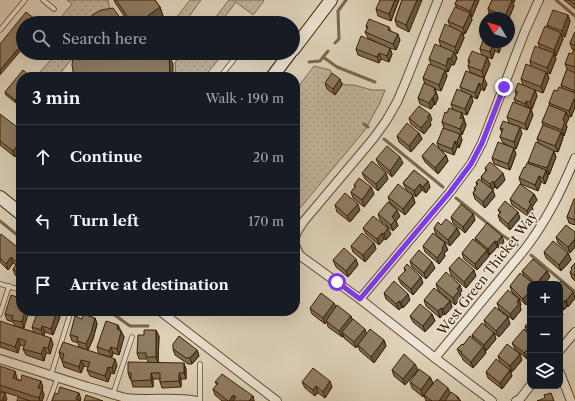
<!DOCTYPE html>
<html lang="en">
<head>
<meta charset="utf-8">
<style>
  body { margin:0; font-family:"Libre Caslon Text",serif; background:#242831; color:#f1f3f6 }
  .controls { position:absolute; right:12px; bottom:12px; display:grid; overflow:hidden; border-radius:8px; box-shadow:0 4px 16px #0002 }
  .controls button { width:36px; height:36px; display:grid; place-items:center; padding:0; border:0; border-bottom:1px solid #363941; background:#171b24; color:#f1f3f6; font:20px sans-serif }
  .compass { position:absolute; left:479px; top:12px; width:36px; height:36px; border-radius:50%; background:#171b24; box-shadow:0 4px 16px #0002; rotate:308deg }
  .stop { position:absolute; width:12px; height:12px; margin:-9px; border:3px solid #7c3aed; border-radius:50%; background:#fff }
  .stop.end { background:#7c3aed; border-color:#fff; box-shadow:0 1px 4px #0008 }
  .list { margin:0; padding:0; list-style:none }
  h2 { display:flex; justify-content:space-between; align-items:center; height:52px; margin:0; padding:0 16px; font-size:17px }
  h2 small { font-size:13px; font-weight:400; color:#9ea1a6 }
  .list li { display:grid; grid-template-columns:26px 1fr auto; gap:12px; align-items:center; box-sizing:border-box; height:64px; padding:0 16px; border-top:1px solid #363941 }
  .list b { display:block; font-size:15px; white-space:nowrap }
  .list em { font-size:13px; font-style:normal; color:#9ea1a6 }
  .icon { flex:none; width:22px; height:22px; fill:none; stroke:currentColor; stroke-width:2; stroke-linecap:round; stroke-linejoin:round }
  .map { position:relative; flex:none; width:575px; height:401px; overflow:hidden }
  .search { position:absolute; background:#171b24; box-shadow:0 4px 16px #0002; left:16px; top:16px; width:284px; height:44px; display:flex; align-items:center; gap:10px; box-sizing:border-box; padding:0 14px; border-radius:22px; color:#9ea1a6; font-size:15px }
  .panel { position:absolute; background:#171b24; box-shadow:0 4px 16px #0002; left:16px; top:72px; width:284px; height:244px; border-radius:16px }
  .map>svg:first-child { display:block }
  .grass { fill:url(#grass-dots); stroke:#7e6a52 }
  .lines { fill:none; stroke-linecap:round; stroke-linejoin:round }
  .stream { stroke:#7b674e; stroke-width:3 }
  .lane-casing { stroke:#624c33; stroke-width:5.5 }
  .street-casing { stroke:#624c33; stroke-width:10 }
  .secondary-casing { stroke:#381f05; stroke-width:14 }
  .lane { stroke:#ece4d4; stroke-width:4 }
  .street { stroke:#ece4d4; stroke-width:8 }
  .secondary { stroke:#ece4d4; stroke-width:12 }
  .wall { fill:#7c6c57; stroke:#381f05 }
  .shaded-wall { fill:#655847; stroke:#381f05 }
  .building { fill:#907e65; stroke:#381f05 }
  .route { stroke:#7c3aed; stroke-width:5 }
  .labels { text-anchor:middle; stroke-width:3; stroke-linejoin:round; paint-order:stroke }
  .street-label { font-size:13px; fill:#381f05; stroke:#ece4d4 }
</style>
</head>
<body>
<div class="map">
<svg width="575" height="401" viewBox="0 0 575 401">
  <defs>
    <pattern id="grass-dots" width="8" height="8" patternUnits="userSpaceOnUse"><rect width="8" height="8" fill="#c4b69e"/><path d="M2 2h.1M6 6h.1" fill="none" stroke="#a99c87" stroke-width="1.8" stroke-linecap="round"/></pattern>
  </defs>
  <rect width="100%" height="100%" fill="#e1d5bd"/>
  <filter id="stains"><feTurbulence type="fractalNoise" baseFrequency=".005" numOctaves="4"/><feColorMatrix values="0 0 0 0 .2 0 0 0 0 .09 0 0 0 0 .02 0 0 0 .5 -.17"/></filter>
  <radialGradient id="worn" r=".72"><stop offset=".6" stop-color="#630" stop-opacity="0"/><stop offset="1" stop-color="#630" stop-opacity=".3"/></radialGradient>
  <g class="grass">
    <polygon points="67,0 108,0 110,11 79,23 56,23 72,4"/>
    <polygon points="190,0 201,0 187,19 193,23 181,23 176,18"/>
    <polygon points="229,0 263,0 264,1 253,15 236,2 220,23 211,23"/>
    <polygon points="57,53 90,53 71,60 57,77 47,77 40,72"/>
    <polygon points="186,53 224,53 204,77 176,77 175,62"/>
    <polygon points="314,66 330,70 335,79 345,85 354,85 372,90 385,90 380,103 365,130 295,214 295,91"/>
  </g>
  <g class="lines">
    <g class="stream">
      <polyline points="556,0 575,16"/>
      <polyline points="335,43 339,39 338,11 346,0"/>
      <polyline points="323,57 337,67 375,82"/>
      <polyline points="309,62 320,61 328,51"/>
      <polyline points="364,124 368,127"/>
      <polyline points="384,139 443,187"/>
      <polyline points="456,198 502,235 517,245"/>
      <polyline points="0,221 21,238"/>
      <polyline points="531,255 575,292"/>
      <polyline points="109,311 130,326 148,326"/>
    </g>
    <g class="lane-casing">
      <g id="lane">
        <polyline points="43,0 54,9"/>
        <polyline points="0,30 25,0"/>
        <polyline points="220,77 239,53"/>
        <polyline points="0,284 21,290"/>
        <polyline points="0,314 9,286"/>
        <polyline points="200,364 200,401"/>
        <polyline points="51,375 71,311"/>
        <polyline points="113,394 132,337"/>
        <polyline points="49,401 58,377"/>
      </g>
    </g>
    <g class="street-casing">
      <g id="street">
        <polyline points="295,237 298,230 304,221 373,139 386,121 397,102 406,81 438,0"/>
        <polyline points="295,245 299,254 302,257 360,299 435,358 492,401"/>
        <polyline points="360,299 450,192 471,164 482,143 525,31 539,0"/>
        <polyline points="160,311 277,401"/>
        <polyline points="560,350 575,332"/>
        <path d="M435 358 525 249C547 220 561 192 575 158"/>
        <path d="M0 359C29 368 58 378 88 387 101 390 113 395 126 398 150 401 173 396 197 401"/>
        <polyline points="560,373 571,401"/>
        <polyline points="516,401 520,399 530,386"/>
      </g>
    </g>
    <g class="secondary-casing">
      <g id="secondary">
        <polyline points="293,50 331,0"/>
        <polyline points="272,77 290,53"/>
        <polyline points="0,197 21,214"/>
      </g>
    </g>
    <use href="#lane" class="lane"/>
    <use href="#street" class="street"/>
    <use href="#secondary" class="secondary"/>
  </g>
  <g class="wall">
    <polygon points="114,0 155,0 160,7 163,16 154,23 129,23 116,4"/>
    <polygon points="399,0 391,21 378,16 376,9"/>
    <polygon points="402,0 409,32 397,26 395,20"/>
    <polygon points="457,0 479,0 472,17 471,16 472,20 465,34 463,33 464,38 457,54 454,52 457,58 454,65 451,65 448,72 445,71 447,76 441,91 435,89 438,98 435,105 434,104 431,109 420,104 418,98 425,84 423,78 431,64 429,59 441,47 439,40 450,26 448,21 457,8 455,4"/>
    <polygon points="492,0 515,0 514,3 512,2 514,6 509,18 487,18 489,12 488,9"/>
    <polygon points="564,0 575,0 575,9"/>
    <polygon points="568,15 570,21 565,37 562,36 563,39 556,56 555,56 556,59 550,74 547,73 549,78 543,93 535,90 537,96 532,109 529,107 528,108 531,109 533,115 527,130 509,123 507,117 516,103 514,99 516,95 515,91 523,85 521,79 531,66 530,61 540,48 538,43 548,28 547,25"/>
    <polygon points="366,26 389,27 391,31 400,40 396,50 390,48 392,54 389,62 381,59 379,63 358,55 356,49 387,47 368,38 365,32 367,29"/>
    <polygon points="575,32 575,107 571,117 567,115 569,118 566,124 567,127 564,136 562,135 563,138 558,152 554,151 556,157 549,175 547,174 548,177 545,184 541,182 538,191 521,184 519,178 528,163 528,162 539,144 537,139 543,125 542,122 550,106 549,103 557,91 562,88 561,85 567,69 565,64 572,54 574,50 572,49 570,43"/>
    <polygon points="485,35 502,44 499,53 495,51 492,59 482,55 480,49"/>
    <polygon points="487,57 490,64 484,78 470,72 468,66 469,63 468,60"/>
    <polygon points="466,71 487,84 484,91 481,89 477,99 471,96 473,101 467,115 453,110 451,104 462,91 460,87"/>
    <polygon points="31,77 16,103 6,95 5,92"/>
    <polygon points="340,79 342,85 335,95 327,89 325,83"/>
    <polygon points="447,113 462,113 466,125 462,135 460,134 462,140 459,148 457,147 454,155 441,150 446,155 448,161 438,174 425,162 422,156 439,148 437,143 444,128 442,122"/>
    <polygon points="0,114 15,157 0,145"/>
    <polygon points="409,118 432,120 430,122 431,125 424,134 411,124"/>
    <polygon points="500,128 522,133 516,149 503,143 500,137 502,133"/>
    <polygon points="419,133 422,139 411,152 399,142 397,136"/>
    <polygon points="516,154 510,170 494,164 492,158"/>
    <polygon points="376,159 403,163 392,177 379,165"/>
    <polygon points="485,168 505,180 497,189 495,187 492,190 495,196 485,208 475,199 473,193 475,190 474,188 477,185 476,182 482,181 481,177 486,171"/>
    <polygon points="414,170 430,187 426,193 422,190 416,197 406,189 403,183"/>
    <polygon points="362,173 388,179 378,191 365,179"/>
    <polygon points="354,185 371,187 374,194 364,207 353,198 351,192 355,187"/>
    <polygon points="534,194 537,200 532,207 533,210 529,217 512,205 510,199"/>
    <polygon points="413,196 415,203 405,215 390,203 388,197"/>
    <polygon points="575,199 575,225 569,223 567,217"/>
    <polygon points="335,205 360,210 350,222 337,212"/>
    <polygon points="498,210 520,218 510,230 500,221 498,215 500,213"/>
    <polygon points="378,214 400,216 396,221 398,226 393,231 380,220"/>
    <polygon points="473,214 475,220 465,233 453,223 451,217"/>
    <polygon points="441,225 457,228 460,234 450,246 436,235 434,228"/>
    <polygon points="363,228 391,234 386,240 384,239 379,245 366,234"/>
    <polygon points="575,232 575,247 570,253 558,243 556,237"/>
    <polygon points="0,236 21,250 21,279 15,275 13,269 16,265 13,263 8,270 0,262"/>
    <polygon points="475,238 504,242 499,248 497,247 490,255 488,253 489,256 477,270 464,259 462,253 476,242"/>
    <polygon points="374,243 376,249 365,262 353,252 351,246"/>
    <polygon points="423,246 448,250 444,253 445,256 439,264 425,252"/>
    <polygon points="544,252 568,253 571,260 561,271 546,258"/>
    <polygon points="333,260 358,265 348,277 336,267"/>
    <polygon points="410,261 435,268 426,279 412,267"/>
    <polygon points="575,263 575,281 572,278 570,272 572,270 571,268"/>
    <polygon points="404,268 423,283 413,295 401,284 398,278 405,271"/>
    <polygon points="449,268 476,276 466,288 451,275"/>
    <polygon points="522,271 547,271 550,277 544,284 530,284 530,300 526,305 512,292 510,286 524,276"/>
    <polygon points="436,284 462,291 460,293 462,297 455,305 438,290"/>
    <polygon points="560,284 573,292 575,297 575,298 568,307 567,306 564,310 560,307"/>
    <polygon points="384,293 410,300 403,308 402,307 399,310 386,299"/>
    <polygon points="17,297 24,328 15,326 13,322 7,320 5,314"/>
    <polygon points="519,299 521,305 520,306 521,310 513,320 499,309 497,303"/>
    <polygon points="424,300 450,301 452,307 445,315 443,314 440,318 426,306"/>
    <polygon points="336,307 351,316 352,319 366,333 384,340 386,346 374,363 360,351 358,346 356,348 344,338 343,335 342,337 328,327 327,322 325,324 312,314 310,308"/>
    <polygon points="57,311 60,317 53,335 45,332 44,335 53,344 50,354 46,353 44,361 26,355 23,349 24,346 20,345 18,353 0,347 0,322 34,332 32,327"/>
    <polygon points="432,314 435,321 425,332 413,322 410,316"/>
    <polygon points="95,318 97,324 93,339 88,350 79,347 78,343 72,341 70,335 82,319"/>
    <polygon points="484,320 510,324 499,337 494,333 496,339 486,351 484,350 486,353 473,368 463,360 462,357 460,355 457,349 473,339 472,335 486,327"/>
    <polygon points="530,321 530,355 527,359 515,349 512,343 527,333 525,326"/>
    <polygon points="121,331 124,337 119,355 113,353 112,357 99,354 97,347"/>
    <polygon points="159,336 158,362 186,369 186,379 181,379 181,387 162,388 160,382 160,379 153,379 153,387 133,387 131,379 130,379 128,373 148,362 147,359 139,359 137,353"/>
    <polygon points="173,349 197,350 199,356 192,364 188,364 175,355"/>
    <polygon points="59,352 117,365 114,374 111,373 108,382 90,376 87,370 88,367 84,366 81,373 64,367 62,361 62,359 61,359"/>
    <polygon points="498,356 522,360 512,372 504,366 510,370 512,376 502,389 488,378 486,372 500,362"/>
    <polygon points="0,366 17,378 16,379 43,387 42,389 44,395 42,401 17,401 20,397 0,391"/>
    <polygon points="392,370 418,370 405,385 394,376"/>
    <polygon points="430,377 433,383 427,391 450,393 458,397 460,400 461,401 426,401 424,395 423,397 412,388 410,382"/>
    <polygon points="215,382 253,396 254,401 222,401 215,395 213,389 217,385"/>
    <polygon points="302,382 332,387 325,398 318,393 315,396 305,388"/>
  </g>
  <g class="shaded-wall">
    <polygon points="395,0 399,0 391,21 389,14"/>
    <polygon points="417,0 422,0 409,32 406,25"/>
    <polygon points="475,0 479,0 472,17 470,11"/>
    <polygon points="512,0 514,6 509,18 506,18 505,16"/>
    <polygon points="160,7 163,16 154,23 138,23"/>
    <polygon points="470,13 472,20 465,34 463,28"/>
    <polygon points="568,15 570,21 565,37 562,31"/>
    <polygon points="462,32 464,38 457,54 455,47"/>
    <polygon points="561,33 563,39 556,56 554,50"/>
    <polygon points="398,34 400,40 396,50 393,44"/>
    <polygon points="498,42 501,42 502,44 499,53 497,47"/>
    <polygon points="23,43 23,48 0,75 0,70"/>
    <polygon points="493,45 495,51 492,59 490,52"/>
    <polygon points="390,48 392,54 389,62 387,56"/>
    <polygon points="454,52 457,58 454,65 451,59"/>
    <polygon points="174,53 182,53 175,58"/>
    <polygon points="379,53 381,59 379,63 377,57"/>
    <polygon points="554,53 556,59 550,74 547,68"/>
    <polygon points="169,55 173,64 173,77 170,77"/>
    <polygon points="487,57 490,64 484,78 482,71"/>
    <polygon points="448,58 451,65 448,72 446,66"/>
    <polygon points="445,70 447,76 441,91 439,85"/>
    <polygon points="546,72 549,78 543,93 541,87"/>
    <polygon points="484,78 487,84 484,91 482,85"/>
    <polygon points="340,79 342,85 335,95 333,89"/>
    <polygon points="479,83 481,89 477,99 475,93"/>
    <polygon points="435,88 438,98 435,105 433,98 434,91"/>
    <polygon points="535,90 537,96 532,109 530,102"/>
    <polygon points="21,93 21,97 16,103 15,100"/>
    <polygon points="471,95 473,101 467,115 465,109"/>
    <polygon points="432,98 434,104 431,109 429,103"/>
    <polygon points="574,99 575,103 575,107 571,117 569,111"/>
    <polygon points="526,101 529,107 528,110 525,104"/>
    <polygon points="531,109 533,115 527,130 525,124"/>
    <polygon points="566,112 569,118 566,124 567,127 564,136 562,130 563,120"/>
    <polygon points="462,113 466,125 462,135 460,129 460,118"/>
    <polygon points="430,114 432,120 430,122 431,125 424,134 421,128 427,117"/>
    <polygon points="520,127 522,133 516,149 514,142"/>
    <polygon points="561,132 563,138 558,152 555,146"/>
    <polygon points="419,133 422,139 411,152 409,146"/>
    <polygon points="460,134 462,140 459,148 457,142"/>
    <polygon points="21,141 21,150 15,157 13,151"/>
    <polygon points="455,141 457,147 454,155 452,149"/>
    <polygon points="514,148 516,154 510,170 508,164"/>
    <polygon points="554,151 556,157 549,175 547,168"/>
    <polygon points="446,155 448,161 438,174 435,168"/>
    <polygon points="400,157 403,163 392,177 390,171"/>
    <polygon points="546,170 548,177 545,184 543,178"/>
    <polygon points="386,173 388,179 378,191 376,184"/>
    <polygon points="503,173 505,180 497,189 494,183"/>
    <polygon points="539,176 541,182 538,191 535,185"/>
    <polygon points="428,181 430,187 426,193 423,187"/>
    <polygon points="493,181 495,187 492,191 490,184"/>
    <polygon points="420,184 422,190 416,197 414,191"/>
    <polygon points="371,187 374,194 364,207 362,200"/>
    <polygon points="493,190 495,196 485,208 483,202"/>
    <polygon points="534,194 537,200 532,207 533,210 529,217 527,211 529,202"/>
    <polygon points="413,196 415,203 405,215 403,209"/>
    <polygon points="358,204 360,210 350,222 347,216"/>
    <polygon points="397,210 400,216 396,221 398,226 393,231 391,225 392,217"/>
    <polygon points="518,212 520,218 510,230 508,224"/>
    <polygon points="473,214 475,220 465,233 463,227"/>
    <polygon points="388,228 391,234 386,240 384,234"/>
    <polygon points="457,228 460,234 450,246 448,240"/>
    <polygon points="382,233 384,239 379,245 377,239"/>
    <polygon points="502,236 504,242 499,248 497,242"/>
    <polygon points="575,239 575,247 570,253 568,247"/>
    <polygon points="495,241 497,247 490,255 488,249"/>
    <polygon points="374,243 376,249 365,262 363,255"/>
    <polygon points="445,243 448,250 444,253 445,256 439,264 437,258 442,248"/>
    <polygon points="487,250 489,256 477,270 475,264"/>
    <polygon points="568,253 571,260 561,271 559,265"/>
    <polygon points="11,257 13,263 8,270 6,264"/>
    <polygon points="356,259 358,265 348,277 346,271"/>
    <polygon points="432,262 435,268 426,279 424,273"/>
    <polygon points="474,270 476,276 466,288 464,282"/>
    <polygon points="547,271 550,277 544,284 537,284"/>
    <polygon points="421,277 423,283 413,295 411,289"/>
    <polygon points="460,285 462,291 460,293 462,297 455,305 453,298 457,289"/>
    <polygon points="530,291 530,300 526,305 523,299"/>
    <polygon points="573,292 575,298 568,307 566,301"/>
    <polygon points="408,294 410,300 403,308 401,302"/>
    <polygon points="519,299 521,305 520,306 521,310 513,320 510,314 517,302"/>
    <polygon points="565,300 567,306 564,310 562,304"/>
    <polygon points="399,301 402,307 399,310 396,304"/>
    <polygon points="450,301 452,307 445,315 443,309"/>
    <polygon points="334,303 337,309 326,321 327,322 325,324 323,318"/>
    <polygon points="441,308 443,314 440,318 438,311"/>
    <polygon points="561,309 563,315 560,319 560,310"/>
    <polygon points="25,311 29,311 24,328 22,322"/>
    <polygon points="57,311 60,317 53,335 51,329"/>
    <polygon points="432,314 435,321 425,332 423,326"/>
    <polygon points="351,316 353,322 342,332 343,335 342,337 339,331"/>
    <polygon points="508,317 510,324 499,337 496,331"/>
    <polygon points="95,318 97,324 93,339 88,350 86,344"/>
    <polygon points="118,325 121,331 117,329"/>
    <polygon points="42,326 45,332 43,336 41,330"/>
    <polygon points="365,329 367,335 356,348 354,342"/>
    <polygon points="156,330 159,336 158,363 156,357"/>
    <polygon points="121,331 124,337 119,355 117,349"/>
    <polygon points="494,333 496,339 486,351 484,345"/>
    <polygon points="18,338 20,345 18,353 15,347"/>
    <polygon points="51,338 53,344 50,354 48,348"/>
    <polygon points="384,340 386,346 374,363 371,357"/>
    <polygon points="530,346 530,355 527,359 524,353"/>
    <polygon points="44,347 46,353 44,361 41,354"/>
    <polygon points="111,347 113,353 112,357 109,351"/>
    <polygon points="483,347 486,353 473,368 471,362"/>
    <polygon points="197,350 199,356 192,364 190,358"/>
    <polygon points="520,354 522,360 512,372 510,366"/>
    <polygon points="115,359 117,365 114,374 112,368"/>
    <polygon points="81,360 84,366 81,373 79,367"/>
    <polygon points="184,363 186,369 186,379 184,373"/>
    <polygon points="415,364 418,370 405,385 403,379"/>
    <polygon points="108,367 111,373 108,382 105,376"/>
    <polygon points="510,370 512,376 502,389 500,383"/>
    <polygon points="15,371 17,378 15,384 13,378"/>
    <polygon points="151,373 153,379 153,387 151,380"/>
    <polygon points="179,373 181,379 181,387 179,381"/>
    <polygon points="430,377 433,383 423,397 421,390"/>
    <polygon points="41,381 43,387 42,389 44,395 42,401 40,401 39,398 38,388"/>
    <polygon points="330,381 332,387 325,398 323,392"/>
    <polygon points="316,386 318,393 315,396 313,390"/>
    <polygon points="448,388 451,394 446,401 439,401"/>
    <polygon points="5,393 7,399 6,401 2,401"/>
    <polygon points="79,393 81,399 80,401 76,399"/>
    <polygon points="233,395 235,401 229,401"/>
    <polygon points="253,396 254,401 249,401"/>
  </g>
  <g class="building">
    <polygon points="116,0 155,0 160,7 138,23 132,23"/>
    <polygon points="380,0 395,0 389,14 376,9"/>
    <polygon points="402,0 417,0 406,25 395,20"/>
    <polygon points="457,0 475,0 470,11 455,4"/>
    <polygon points="492,0 512,0 505,16 488,9"/>
    <polygon points="569,0 575,0 575,3 574,4"/>
    <polygon points="455,7 470,13 463,28 448,21"/>
    <polygon points="113,8 124,23 92,23 92,15 101,10"/>
    <polygon points="553,10 568,15 562,31 547,25"/>
    <polygon points="26,12 40,23 23,23 23,43 0,70 0,44"/>
    <polygon points="490,12 504,18 487,18"/>
    <polygon points="369,19 389,27 388,30 398,34 393,44 365,32 368,27 366,26"/>
    <polygon points="485,22 485,28 483,27"/>
    <polygon points="445,24 462,32 455,47 439,40"/>
    <polygon points="545,26 561,33 554,50 538,43"/>
    <polygon points="575,32 575,46 570,43"/>
    <polygon points="485,35 485,42 498,42 497,47 493,45 490,52 480,49"/>
    <polygon points="361,36 390,48 387,56 379,53 377,57 356,49"/>
    <polygon points="435,44 454,52 451,59 448,58 446,66 429,59"/>
    <polygon points="535,46 554,53 547,68 530,61"/>
    <polygon points="574,49 575,50 575,67 565,64 569,53 572,54"/>
    <polygon points="472,51 487,57 482,71 468,66 470,61 468,60"/>
    <polygon points="77,53 168,53 169,55 170,77 74,77 72,65 73,56"/>
    <polygon points="429,64 445,70 439,85 423,78"/>
    <polygon points="526,64 546,72 541,87 521,79"/>
    <polygon points="567,69 575,73 575,91 561,85"/>
    <polygon points="23,70 31,77 21,77 21,93 15,100 5,92"/>
    <polygon points="466,71 484,78 482,85 479,83 475,93 460,87"/>
    <polygon points="332,73 340,79 333,89 325,83"/>
    <polygon points="424,83 435,88 434,91 436,91 433,98 432,98 429,103 418,98"/>
    <polygon points="518,83 535,90 530,102 526,101 525,104 514,99 518,92 515,91"/>
    <polygon points="559,87 575,93 575,100 574,99 569,111 549,103 554,90 557,91"/>
    <polygon points="457,89 471,95 465,109 451,104"/>
    <polygon points="513,102 531,109 525,124 507,117"/>
    <polygon points="549,105 566,112 563,120 565,121 562,130 542,122"/>
    <polygon points="419,106 430,114 427,117 429,118 421,128 409,118"/>
    <polygon points="449,108 462,113 460,118 464,119 460,129 442,122 445,112 447,113"/>
    <polygon points="0,114 21,130 21,141 13,151 0,141"/>
    <polygon points="503,121 520,127 514,142 500,137 503,129 500,128"/>
    <polygon points="407,123 419,133 409,146 397,136"/>
    <polygon points="543,125 561,132 555,146 537,139"/>
    <polygon points="443,128 460,134 457,142 455,141 452,149 437,143"/>
    <polygon points="498,142 514,148 508,164 492,158"/>
    <polygon points="536,142 554,151 547,168 528,162"/>
    <polygon points="433,143 446,155 435,168 422,156"/>
    <polygon points="387,146 400,157 390,171 376,159"/>
    <polygon points="372,161 386,173 376,184 362,173"/>
    <polygon points="490,162 503,173 494,183 493,181 490,184 481,177 487,170 485,168"/>
    <polygon points="527,163 546,170 543,178 539,176 535,185 519,178 524,167 525,168"/>
    <polygon points="414,170 428,181 423,187 420,184 414,191 403,183"/>
    <polygon points="359,178 371,187 362,200 351,192 356,186 354,185"/>
    <polygon points="479,179 493,190 483,202 473,193 476,189 474,188 478,184 476,182"/>
    <polygon points="398,184 413,196 403,209 388,197"/>
    <polygon points="520,184 534,194 529,202 531,204 527,211 510,199"/>
    <polygon points="345,193 358,204 347,216 335,205"/>
    <polygon points="574,199 575,199 575,220 567,217"/>
    <polygon points="505,201 518,212 508,224 498,215 501,212 498,210"/>
    <polygon points="388,202 397,210 392,217 395,220 391,225 378,214"/>
    <polygon points="461,204 473,214 463,227 451,217"/>
    <polygon points="373,216 388,228 384,234 382,233 377,239 363,228"/>
    <polygon points="446,219 457,228 448,240 434,228 438,222 441,225"/>
    <polygon points="487,223 502,236 497,242 495,241 488,249 475,238"/>
    <polygon points="566,225 575,232 575,239 568,247 556,237"/>
    <polygon points="362,233 374,243 363,255 351,246"/>
    <polygon points="433,233 445,243 442,248 443,250 437,258 423,246"/>
    <polygon points="1,234 21,250 21,274 13,269 18,263 11,257 6,264 0,258 0,236"/>
    <polygon points="473,239 487,250 475,264 462,253"/>
    <polygon points="553,241 568,253 559,265 544,252"/>
    <polygon points="344,248 356,259 346,271 333,260"/>
    <polygon points="419,250 432,262 424,273 410,261"/>
    <polygon points="459,257 474,270 464,282 449,268"/>
    <polygon points="533,259 547,271 536,284 522,271"/>
    <polygon points="575,263 575,276 570,272 572,269 571,268"/>
    <polygon points="407,264 421,277 411,289 398,278 406,270 404,268"/>
    <polygon points="446,272 460,285 457,289 459,291 453,298 436,284"/>
    <polygon points="520,273 534,284 530,284 530,291 523,299 510,286"/>
    <polygon points="394,281 408,294 401,302 399,301 396,304 384,293"/>
    <polygon points="561,281 573,292 566,301 565,300 562,304 560,302 560,284 558,284"/>
    <polygon points="434,288 450,301 443,309 441,308 438,311 424,300"/>
    <polygon points="508,290 519,299 517,302 519,304 510,314 497,303"/>
    <polygon points="19,293 21,294 21,311 25,311 22,322 12,320 13,316 5,314 11,295 17,297"/>
    <polygon points="321,293 334,303 323,318 310,308"/>
    <polygon points="420,304 432,314 423,326 410,316"/>
    <polygon points="337,305 351,316 339,331 326,321"/>
    <polygon points="495,307 508,317 496,331 484,320"/>
    <polygon points="38,311 57,311 51,329 42,326 41,330 32,327"/>
    <polygon points="83,314 95,318 91,333 86,344 77,341 78,337 70,335 75,316 82,319"/>
    <polygon points="353,319 365,329 354,342 342,332"/>
    <polygon points="0,321 51,338 48,348 44,347 41,354 23,349 26,341 18,338 15,347 0,342"/>
    <polygon points="106,321 118,325 117,329 121,331 117,349 111,347 109,351 97,347"/>
    <polygon points="530,321 530,330 525,326"/>
    <polygon points="482,323 494,333 484,345 472,335"/>
    <polygon points="370,329 384,340 371,357 358,345"/>
    <polygon points="524,329 530,335 530,347 524,353 512,343"/>
    <polygon points="144,330 156,330 156,357 146,357 146,353 137,353 138,335 144,335"/>
    <polygon points="179,336 197,350 190,358 186,358 173,349 173,344"/>
    <polygon points="470,336 483,347 471,362 461,353 462,352 457,349 462,344 463,345"/>
    <polygon points="63,342 115,359 112,368 108,367 105,376 87,370 90,362 81,360 79,367 62,361 64,354 59,352"/>
    <polygon points="507,344 520,354 510,366 498,356"/>
    <polygon points="404,354 415,364 403,379 392,370"/>
    <polygon points="496,359 510,370 500,383 486,372"/>
    <polygon points="128,362 184,363 184,373 179,373 179,381 160,382 160,373 151,373 151,380 131,381 131,373 128,373"/>
    <polygon points="0,366 15,371 13,378 21,381 22,375 41,381 38,388 42,389 39,398 0,385"/>
    <polygon points="313,368 330,381 323,392 316,386 313,390 302,382"/>
    <polygon points="419,369 430,377 421,390 410,382"/>
    <polygon points="222,374 253,396 249,401 233,401 236,397 233,395 229,401 228,401 213,389 218,383 215,382"/>
    <polygon points="437,379 448,388 439,401 432,401 424,395"/>
    <polygon points="60,387 79,393 76,399 81,401 52,401 55,393 58,394"/>
    <polygon points="0,392 5,393 2,401 0,401"/>
    <polygon points="451,392 458,397 457,398 461,401 445,401"/>
    <polygon points="551,393 554,401 537,401 545,398 544,395"/>
    <polygon points="86,395 103,401 84,401"/>
    <polygon points="18,397 30,401 17,401"/>
  </g>
  <g class="lines">
    <polyline class="route" points="337,282 360,299 450,192 471,164 482,143 504,87"/>
  </g>
  <g class="labels">
    <g class="street-label">
      <text transform="translate(487 273) rotate(-52)" y="5">West Green Thicket Way</text>
    </g>
  </g>
  <rect width="100%" height="100%" filter="url(#stains)"/>
  <rect width="100%" height="100%" fill="url(#worn)"/>
</svg>
<div class="controls">
<button>+</button>
<button>−</button>
<button><svg class="icon" aria-label="layers" viewBox="0 0 24 24"><path d="M12 4l9 5-9 5-9-5zM3 14l9 5 9-5"/></svg></button>
</div>
<svg class="compass" viewBox="-18 -18 36 36"><path d="M0-13l5 13h-10z" fill="#e53935"/><path d="M0 13l5-13h-10z" fill="#9ea1a6"/></svg>
<div class="stop" style="left:337px;top:282px"></div>
<div class="stop end" style="left:504px;top:87px"></div>
<div class="search"><svg class="icon" aria-label="search" viewBox="0 0 24 24"><circle cx="10" cy="10" r="6"/><path d="M15 15l6 6"/></svg>Search here</div>
<section class="panel">
<h2>3 min<small>Walk · 190 m</small></h2>
<ul class="list">
<li><svg class="icon" aria-label="ahead" viewBox="0 0 24 24"><path d="M12 20V5M6 11l6-6 6 6"/></svg><div><b>Continue</b></div><em>20 m</em></li>
<li><svg class="icon" aria-label="left" viewBox="0 0 24 24"><path d="M17 20v-9H6M10 6l-5 5 5 5"/></svg><div><b>Turn left</b></div><em>170 m</em></li>
<li><svg class="icon" aria-label="arrive" viewBox="0 0 24 24"><path d="M6 21V4h12l-3 4 3 4H6"/></svg><div><b>Arrive at destination</b></div></li>
</ul>
</section>
</div>
</body>
</html>
